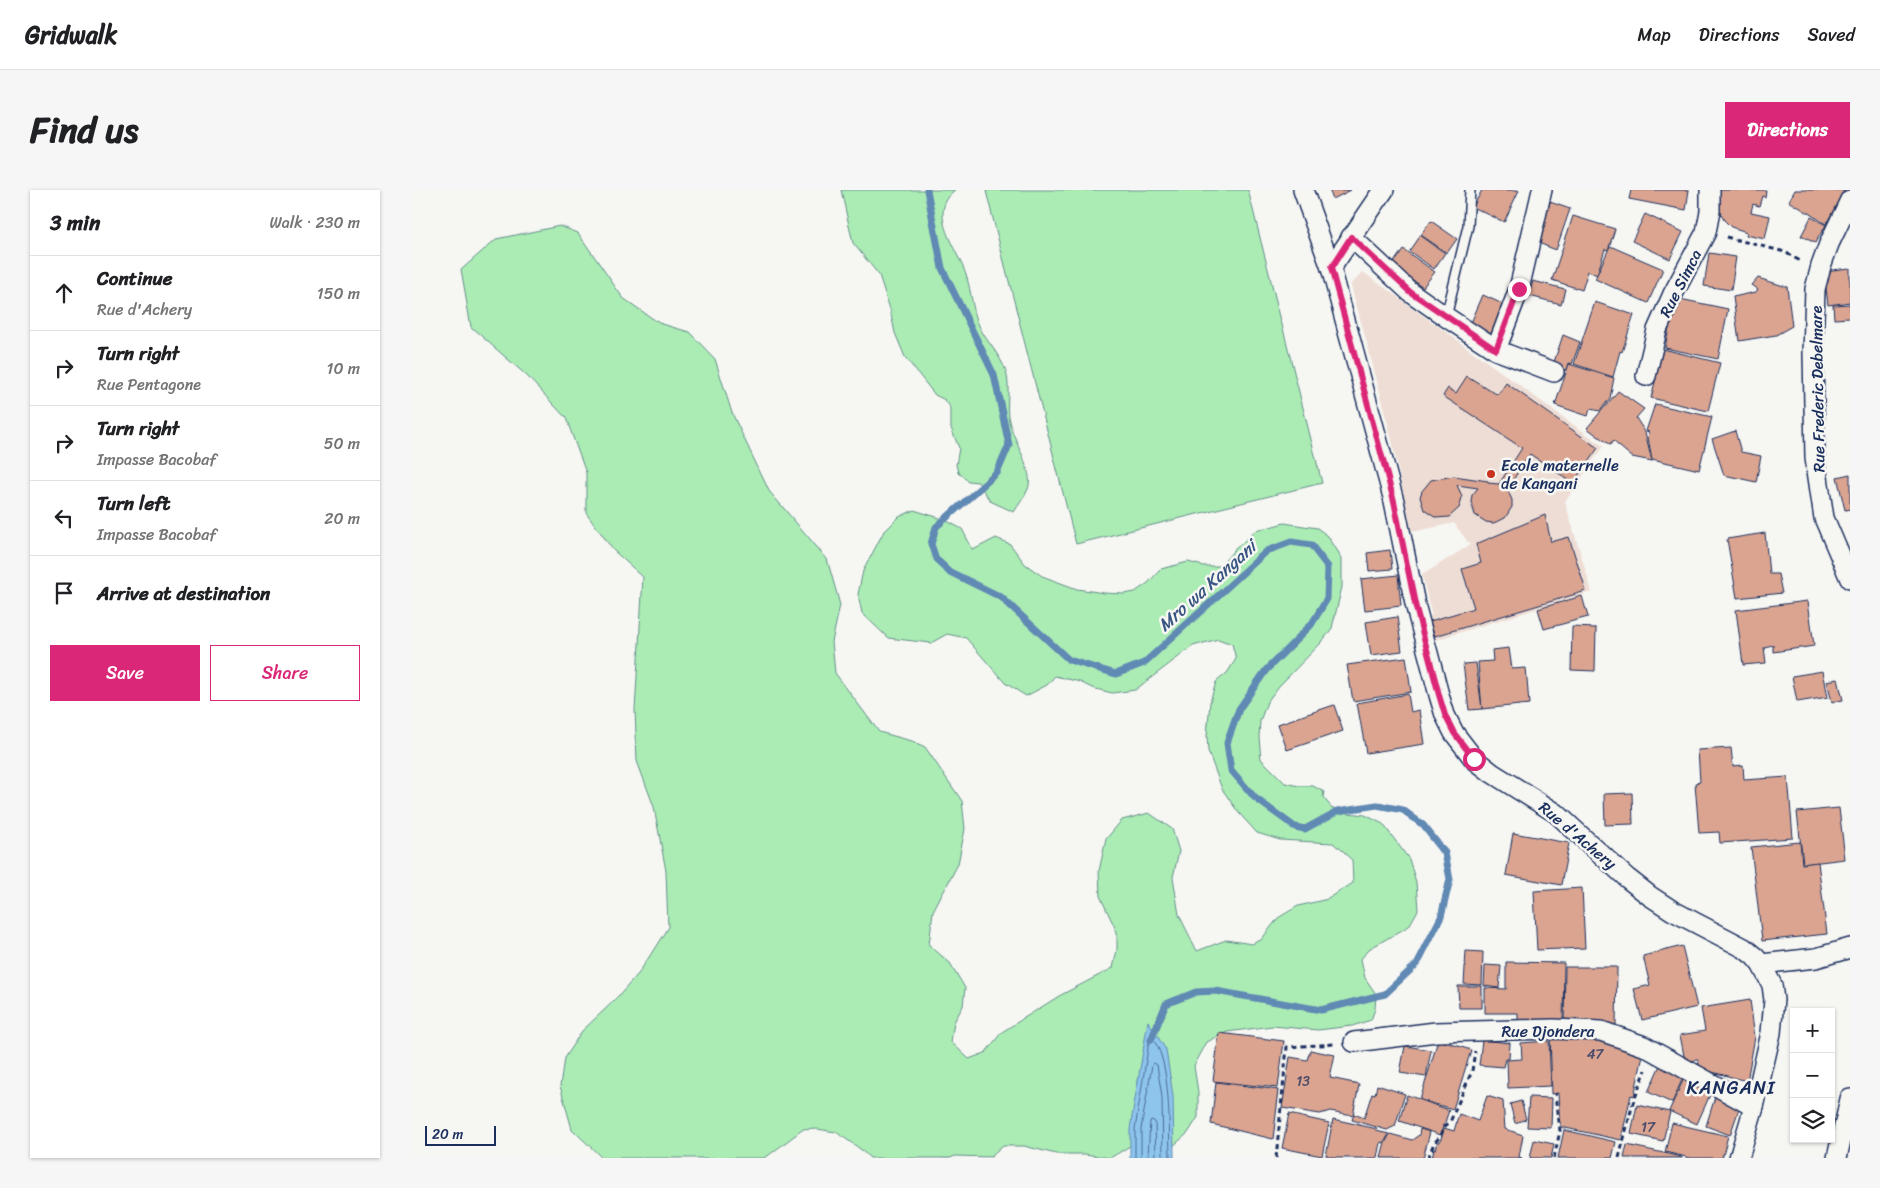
<!DOCTYPE html>
<html lang="en">
<head>
<meta charset="utf-8">
<style>
  body { margin:0; font-family:Sriracha,sans-serif; background:#f6f6f6; color:#202124 }
  .controls { position:absolute; right:15px; bottom:15px; display:grid; overflow:hidden; border-radius:0px; box-shadow:0 1px 4px #0004 }
  .controls button { width:45px; height:45px; display:grid; place-items:center; padding:0; border:0; border-bottom:1px solid #e0e0e0; background:#fff; color:#202124; font:25px sans-serif }
  .scale { position:absolute; left:15px; bottom:12px; width:71px; box-sizing:border-box; padding-left:5px; border:2px solid #1b2f5e; border-top:0; font-size:14px; line-height:18px; white-space:nowrap; color:#1b2f5e; -webkit-text-stroke:4px #f6f6f2; paint-order:stroke }
  .stop { position:absolute; width:15px; height:15px; margin:-11px; border:4px solid #db2777; border-radius:50%; background:#fff }
  .stop.end { background:#db2777; border-color:#fff; box-shadow:0 1px 5px #0008 }
  .list { margin:0; padding:0; list-style:none }
  h2 { display:flex; justify-content:space-between; align-items:center; height:65px; margin:0; padding:0 20px; font-size:21px }
  h2 small { font-size:16px; font-weight:400; color:#757577 }
  .list li { display:grid; grid-template-columns:32px 1fr auto; gap:15px; align-items:center; box-sizing:border-box; height:75px; padding:0 20px; border-top:1px solid #e0e0e0 }
  .list b { display:block; font-size:19px; white-space:nowrap }
  .list p { margin:0; font-size:16px; white-space:nowrap; color:#757577 }
  .list em { font-size:16px; font-style:normal; color:#757577 }
  .actions { display:flex; gap:10px; padding:15px 20px }
  .actions a { flex:1; padding:11px 0; border:1px solid #db2777; border-radius:0px; text-align:center; font-size:18px; color:#db2777 }
  .actions .main { background:#db2777; color:#fff }
  .icon { flex:none; width:28px; height:28px; fill:none; stroke:currentColor; stroke-width:2; stroke-linecap:round; stroke-linejoin:round }
  .map { position:relative; flex:none; width:1440px; height:968px; overflow:hidden; border-radius:0px }
  header { display:flex; align-items:center; gap:30px; box-sizing:border-box; height:70px; padding:0 25px; background:#fff; border-bottom:1px solid #e0e0e0 }
  header strong { font-size:24px }
  nav { display:flex; gap:28px; margin-inline-start:auto; font-size:18px }
  .intro { display:flex; align-items:center; justify-content:space-between; box-sizing:border-box; height:120px; padding:0 30px }
  h1 { margin:0; font-size:35px }
  .button { padding:12px 22px; border-radius:0px; background:#db2777; color:#fff; font-size:18px; font-weight:700 }
  main { display:flex; gap:30px; padding:0 30px }
  aside { flex:1; background:#fff; border-radius:0px; box-shadow:0 1px 4px #0004 }
  .map>svg:first-child { display:block }
  .built { fill:#eeddd5 }
  .green { fill:#abecb4; stroke:#638e89 }
  .water { fill:#8ec5ed; stroke:#6089b4 }
  .lines { fill:none; stroke-linecap:round; stroke-linejoin:round }
  .shore { stroke:#496b97; stroke-width:1 }
  .stream { stroke:#6089b4; stroke-width:7 }
  .building { fill:#daa490; stroke:#1b2f5e }
  .service-casing { stroke:#1b2f5e; stroke-width:12 }
  .minor-casing { stroke:#1b2f5e; stroke-width:22 }
  .path { stroke:#1b2f5e; stroke-width:3; stroke-dasharray:5 4; stroke-linecap:butt }
  .service { stroke:#f6f6f2; stroke-width:9 }
  .minor { stroke:#f6f6f2; stroke-width:19 }
  .route { stroke:#db2777; stroke-width:6 }
  .poi-dot { fill:#c8321e; stroke:#f6f6f2; stroke-width:2 }
  .labels { text-anchor:middle; stroke-width:5; stroke-linejoin:round; paint-order:stroke }
  .number-label { font-size:14px; fill:#4b4c6a }
  .street-label { font-size:16px; fill:#1b2f5e; stroke:#f6f6f2 }
  .poi-label { font-size:16px; fill:#1b2f5e; stroke:#f6f6f2; text-anchor:start }
  .water-label { font-size:18px; font-style:italic; fill:#385482; stroke:#f6f6f2 }
  .quarter-label { font-size:19px; letter-spacing:1px; fill:#1b2f5e; stroke:#f6f6f2 }
</style>
</head>
<body>
<header>
<strong>Gridwalk</strong>
<nav><a>Map</a><a>Directions</a><a>Saved</a></nav>
</header>
<div class="intro"><h1>Find us</h1><a class="button">Directions</a></div>
<main>
<aside>
<h2>3 min<small>Walk · 230 m</small></h2>
<ul class="list">
<li><svg class="icon" aria-label="ahead" viewBox="0 0 24 24"><path d="M12 20V5M6 11l6-6 6 6"/></svg><div><b>Continue</b><p>Rue d'Achery</p></div><em>150 m</em></li>
<li><svg class="icon" aria-label="right" viewBox="0 0 24 24"><path d="M7 20v-9h11M14 6l5 5-5 5"/></svg><div><b>Turn right</b><p>Rue Pentagone</p></div><em>10 m</em></li>
<li><svg class="icon" aria-label="right" viewBox="0 0 24 24"><path d="M7 20v-9h11M14 6l5 5-5 5"/></svg><div><b>Turn right</b><p>Impasse Bacobaf</p></div><em>50 m</em></li>
<li><svg class="icon" aria-label="left" viewBox="0 0 24 24"><path d="M17 20v-9H6M10 6l-5 5 5 5"/></svg><div><b>Turn left</b><p>Impasse Bacobaf</p></div><em>20 m</em></li>
<li><svg class="icon" aria-label="arrive" viewBox="0 0 24 24"><path d="M6 21V4h12l-3 4 3 4H6"/></svg><div><b>Arrive at destination</b></div></li>
</ul>
<div class="actions"><a class="main">Save</a><a>Share</a></div>
</aside>
<div class="map">
<svg width="1440" height="968" viewBox="0 0 1440 968">
  <rect width="100%" height="100%" fill="#f6f6f2"/>
  <filter id="ink" filterUnits="userSpaceOnUse"><feTurbulence type="fractalNoise" baseFrequency=".02" numOctaves="2"/><feDisplacementMap in="SourceGraphic" scale="10" xChannelSelector="R" yChannelSelector="G"/><feConvolveMatrix kernelMatrix="1 2 1 2 8 2 1 2 1" color-interpolation-filters="sRGB"/></filter>
  <g filter="url(#ink)">
    <polygon class="built" points="953,82 1193,256 1155,312 1182,402 1025,450 1017,427 1022,425 1012,385 1060,355 1044,333 1002,342 976,224 941,95"/>
    <g class="green">
      <path d="M431 0H546C515 23 548 59 556 85 562 103 562 122 571 140 578 153 591 166 596 182 601 197 595 216 599 231 603 249 625 283 618 299 615 307 608 315 604 322L580 311 568 292 558 291 548 282 546 275 549 258 541 238V218L535 210 525 205 495 167 485 143 480 119 469 85 443 53Z"/>
      <polygon points="580,0 838,0 912,293 666,354 576,1"/>
      <polygon points="150,36 168,43 213,108 249,133 279,142 305,169 322,223 359,301 417,369 430,415 422,452 425,483 469,542 502,551 515,557 552,611 555,639 548,674 523,722 519,755 540,773 555,798 553,816 544,832 541,852 559,869 575,863 592,842 649,806 703,778 707,760 707,742 690,706 689,681 696,649 712,630 739,623 762,639 769,661 763,687 769,725 787,761 816,750 842,754 851,750 868,728 888,716 918,709 943,693 942,670 923,653 870,650 847,643 828,622 812,599 798,561 797,545 800,512 806,492 817,483 826,469 822,454 808,449 783,456 725,500 702,503 682,498 670,492 645,486 637,495 616,506 595,493 556,448 537,444 521,453 478,448 452,423 448,404 453,381 473,343 489,327 504,320 533,329 552,339 563,360 586,348 600,354 615,374 632,386 667,399 694,403 714,404 725,402 738,393 751,379 778,372 793,376 810,376 825,359 846,341 874,333 907,338 918,346 932,368 932,397 922,438 912,452 869,496 857,512 850,531 849,547 851,569 875,593 889,596 903,596 914,602 913,607 921,617 938,623 955,625 973,634 999,669 1006,692 1008,720 999,736 959,759 951,769 955,788 966,804 965,819 961,830 942,836 908,840 862,836 817,842 797,852 784,876 788,902 788,927 778,943 762,957 720,956 700,968 675,964 646,964 614,956 593,956 581,967 545,966 540,968 460,968 449,958 426,942 407,939 392,940 355,968 192,968 162,939 150,896 154,868 172,841 207,808 229,783 258,737 256,681 244,617 227,571 225,520 233,387 203,360 176,322 176,283 156,228 116,185 61,137 51,80 86,49"/>
    </g>
    <polygon class="water" points="738,831 756,860 763,906 764,968 720,968 720,939"/>
    <g class="lines">
      <g class="shore">
        <path d="M725 968V939L739 852 742 849C761 866 759 942 760 968"/>
        <polyline points="731,968 731,939 742,875 744,873 747,875 752,907 753,968"/>
        <polyline points="738,968 740,931 742,930 745,932 746,968"/>
      </g>
      <polyline class="stream" points="517,0 532,78 584,185 599,255 587,283 526,337 521,354 526,369 540,382 591,407 659,470 706,484 734,473 857,361 881,352 901,355 918,377 917,409 901,435 856,480 829,519 817,553 821,580 845,608 885,637 895,639 928,621 967,615 993,620 1013,635 1035,663 1040,689 1031,727 1007,774 975,804 911,820 806,801 786,802 756,814 741,850"/>
    </g>
    <g class="building">
      <polygon points="919,0 941,0 923,9"/>
      <polygon points="1072,0 1109,0 1094,32 1063,17"/>
      <polygon points="1221,0 1279,0 1276,20 1219,9"/>
      <polygon points="1308,0 1356,0 1355,7 1352,6 1349,16 1343,14 1341,22 1360,26 1355,49 1336,45 1337,42 1321,37 1314,30 1306,16"/>
      <polygon points="1385,0 1435,0 1416,34 1379,11"/>
      <polygon points="1140,12 1160,19 1146,60 1126,52"/>
      <polygon points="1235,24 1273,42 1260,69 1222,51"/>
      <polygon points="1163,26 1205,39 1198,60 1195,59 1187,85 1178,81 1172,100 1142,90"/>
      <polygon points="1401,27 1416,35 1405,53 1391,46"/>
      <polygon points="1021,31 1047,49 1037,63 1011,45"/>
      <polygon points="1010,45 1035,63 1024,79 999,61"/>
      <polygon points="1200,56 1253,79 1238,113 1185,89"/>
      <polygon points="993,59 1025,82 1013,97 982,75"/>
      <polygon points="1299,63 1326,67 1321,100 1294,96"/>
      <polygon points="1440,78 1440,112 1418,115 1414,81"/>
      <polygon points="1348,88 1377,97 1382,136 1366,145 1329,151 1323,107 1346,102 1348,99 1342,95"/>
      <polygon points="1123,91 1155,99 1151,114 1119,106"/>
      <polygon points="1073,105 1097,116 1084,145 1060,135"/>
      <polygon points="1265,108 1318,119 1308,169 1255,158"/>
      <polygon points="1185,112 1224,125 1212,162 1210,161 1203,187 1164,174"/>
      <polygon points="1440,114 1440,128 1424,129 1423,115"/>
      <polygon points="1153,145 1170,152 1162,174 1159,173 1157,180 1143,175"/>
      <polygon points="1253,159 1310,173 1298,221 1241,208"/>
      <polygon points="1159,174 1204,188 1200,208 1190,221 1180,219 1178,226 1145,215"/>
      <polygon points="1057,186 1088,205 1096,193 1188,258 1163,293 1120,264 1097,299 1102,310 1102,317 1095,328 1089,331 1083,333 1076,332 1065,325 1061,312 1062,305 1068,298 1047,295 1052,306 1051,312 1049,318 1039,327 1026,328 1014,320 1010,307 1012,301 1021,290 1044,286 1078,291 1078,293 1089,294 1112,258 1033,206 1038,198 1046,203"/>
      <polygon points="1208,201 1234,219 1226,228 1235,242 1242,271 1222,267 1203,251 1200,255 1177,238"/>
      <polygon points="1245,214 1302,227 1289,280 1242,269 1238,248 1239,242 1236,241"/>
      <polygon points="1325,241 1331,262 1351,266 1346,292 1314,285 1302,249"/>
      <polygon points="1440,284 1440,319 1435,320 1427,287"/>
      <polygon points="1135,325 1141,352 1159,347 1176,401 1025,446 1020,431 1064,418 1052,379 1071,373 1066,354"/>
      <polygon points="1355,343 1359,384 1368,384 1372,403 1327,408 1317,349"/>
      <polygon points="980,360 982,379 959,381 957,363"/>
      <polygon points="988,385 991,416 955,420 951,389"/>
      <polygon points="1172,406 1178,427 1134,439 1128,419"/>
      <polygon points="1398,411 1404,456 1363,462 1363,455 1354,457 1356,473 1333,475 1326,420"/>
      <polygon points="987,427 992,461 961,465 956,432"/>
      <polygon points="1162,437 1186,438 1185,481 1161,480"/>
      <polygon points="1099,458 1102,479 1116,478 1119,514 1072,519 1068,472 1083,471 1082,460"/>
      <polygon points="996,467 1001,502 943,511 937,475"/>
      <polygon points="1066,473 1072,519 1059,520 1053,474"/>
      <polygon points="1413,481 1418,507 1387,512 1382,486"/>
      <polygon points="1428,489 1433,510 1422,512 1417,491"/>
      <polygon points="998,504 1001,522 1010,520 1015,554 956,563 947,513"/>
      <polygon points="924,515 933,541 877,560 868,534"/>
      <polygon points="1321,558 1323,576 1333,575 1334,590 1378,587 1383,648 1310,653 1309,642 1289,643 1285,593 1290,592 1288,560"/>
      <polygon points="1222,603 1223,634 1195,635 1194,604"/>
      <polygon points="1429,618 1435,669 1393,674 1387,622"/>
      <polygon points="1103,643 1159,653 1151,695 1096,685"/>
      <polygon points="1390,652 1392,674 1408,672 1417,744 1352,751 1341,657"/>
      <polygon points="1172,698 1175,758 1127,760 1124,701"/>
      <polygon points="1272,756 1287,817 1232,830 1224,799 1240,795 1233,766"/>
      <polygon points="1056,761 1073,762 1072,795 1054,794"/>
      <polygon points="1096,772 1154,773 1153,832 1108,831 1108,823 1075,823 1075,798 1096,799"/>
      <polygon points="1075,775 1091,776 1089,798 1074,796"/>
      <polygon points="1155,777 1207,777 1206,836 1154,835"/>
      <polygon points="1048,796 1072,796 1072,818 1049,818"/>
      <polygon points="1340,810 1345,847 1337,891 1290,879 1288,870 1275,871 1270,845 1295,841 1291,818"/>
      <polygon points="809,843 874,851 868,898 803,891"/>
      <polygon points="1140,843 1199,846 1234,861 1224,906 1221,905 1211,950 1151,937 1149,903 1142,904"/>
      <polygon points="1028,850 1061,860 1043,919 1010,910"/>
      <polygon points="1072,850 1100,853 1099,869 1096,869 1094,877 1069,875"/>
      <polygon points="1139,851 1141,896 1098,898 1097,870 1112,869 1111,853"/>
      <polygon points="995,856 1021,860 1016,887 990,883"/>
      <polygon points="900,860 925,865 920,888 949,894 943,925 920,921 910,924 872,918 880,867 897,870"/>
      <polygon points="1250,875 1274,885 1262,913 1238,902"/>
      <polygon points="1275,886 1303,898 1287,934 1259,921"/>
      <polygon points="806,892 869,900 863,949 801,934"/>
      <polygon points="967,895 995,904 985,936 977,940 942,930 944,924 954,928 962,903 965,904"/>
      <polygon points="997,905 1039,920 1031,945 989,931"/>
      <polygon points="1077,906 1093,911 1095,939 1113,945 1109,967 1112,968 1022,968 1024,958 1026,959 1028,952 1030,952 1034,938 1044,941 1049,924 1068,931"/>
      <polygon points="1119,907 1142,908 1141,938 1117,937"/>
      <polygon points="1305,907 1330,916 1320,945 1296,936"/>
      <polygon points="1111,911 1116,929 1105,933 1100,914"/>
      <polygon points="1227,915 1260,922 1253,951 1221,944"/>
      <polygon points="879,924 919,933 912,966 872,958"/>
      <polygon points="923,929 967,939 966,941 979,944 974,953 971,952 968,968 923,968 916,966"/>
      <polygon points="1262,933 1318,946 1312,968 1281,968 1255,962"/>
      <polygon points="1010,939 1020,942 1013,968 971,968 975,953 980,944 1002,950 1009,945"/>
      <polygon points="1154,940 1206,952 1202,968 1148,968"/>
      <polygon points="1124,950 1144,954 1141,968 1120,968"/>
      <polygon points="1217,955 1272,967 1272,968 1214,968"/>
    </g>
    <g class="lines">
      <g class="service-casing">
        <polyline id="service" points="1036,127 1058,36 1060,0"/>
      </g>
      <g class="minor-casing">
        <g id="minor">
          <polyline points="893,0 921,78 984,311 1005,414 1029,505 1035,525 1044,543 1064,569 1082,583 1146,623 1217,688 1240,706 1263,721 1334,758 1345,767 1351,774 1362,795 1364,810 1361,843 1344,917 1329,968"/>
          <polyline points="1440,10 1419,54 1411,76 1405,99 1403,163 1405,267 1414,328 1440,389"/>
          <polyline points="941,47 999,101 1036,127 1086,160 1144,182"/>
          <polyline points="921,78 974,0"/>
          <polyline points="1086,160 1109,99 1132,0"/>
          <polyline points="1236,186 1247,140 1263,104 1296,42 1300,21 1300,0"/>
          <polyline points="1351,774 1406,768 1440,758"/>
          <polyline points="944,852 1026,842 1143,839 1191,841 1234,856 1344,917"/>
          <polyline points="1427,968 1440,909"/>
        </g>
      </g>
      <g class="path">
        <polyline points="1316,47 1375,62 1390,71"/>
        <polyline points="866,968 877,857 925,854"/>
        <polyline points="1018,968 1024,953 1031,946 1034,937 1040,932 1062,881 1065,861"/>
        <polyline points="1144,968 1150,941 1146,903"/>
        <polyline points="1209,968 1223,913 1236,880"/>
      </g>
      <use href="#service" class="service"/>
      <use href="#minor" class="minor"/>
    </g>
  </g>
  <g class="lines" filter="url(#ink)">
    <polyline class="route" points="1064,569 1044,543 1035,525 1029,505 1005,414 984,311 921,78 941,47 999,101 1086,160 1109,99"/>
  </g>
  <circle class="poi-dot" cx="1081" cy="284" r="5"/>
  <g class="labels">
    <g class="number-label">
      <text x="1185" y="869">47</text>
      <text x="893" y="896">13</text>
      <text x="1238" y="942">17</text>
    </g>
    <g class="street-label">
      <text transform="translate(1270 93) rotate(-63)" y="6">Rue Simca</text>
      <text transform="translate(1407 199) rotate(-91)" y="6">Rue Frederic Debelmare</text>
      <text transform="translate(1168 645) rotate(40)" y="6">Rue d'Achery</text>
      <text x="1138" y="847">Rue Djondera</text>
    </g>
    <g class="poi-label">
      <text x="1091" y="281">Ecole maternelle<tspan x="1091" dy="18">de Kangani</tspan></text>
    </g>
    <g class="water-label">
      <text transform="translate(797 396) rotate(-42)" y="6">Mro wa Kangani</text>
    </g>
    <g class="quarter-label">
      <text x="1321" y="904">KANGANI</text>
    </g>
  </g>
</svg>
<div class="controls">
<button>+</button>
<button>−</button>
<button><svg class="icon" aria-label="layers" viewBox="0 0 24 24"><path d="M12 4l9 5-9 5-9-5zM3 14l9 5 9-5"/></svg></button>
</div>
<div class="scale">20 m</div>
<div class="stop" style="left:1064px;top:569px"></div>
<div class="stop end" style="left:1109px;top:99px"></div>
</div>
</main>
</body>
</html>
